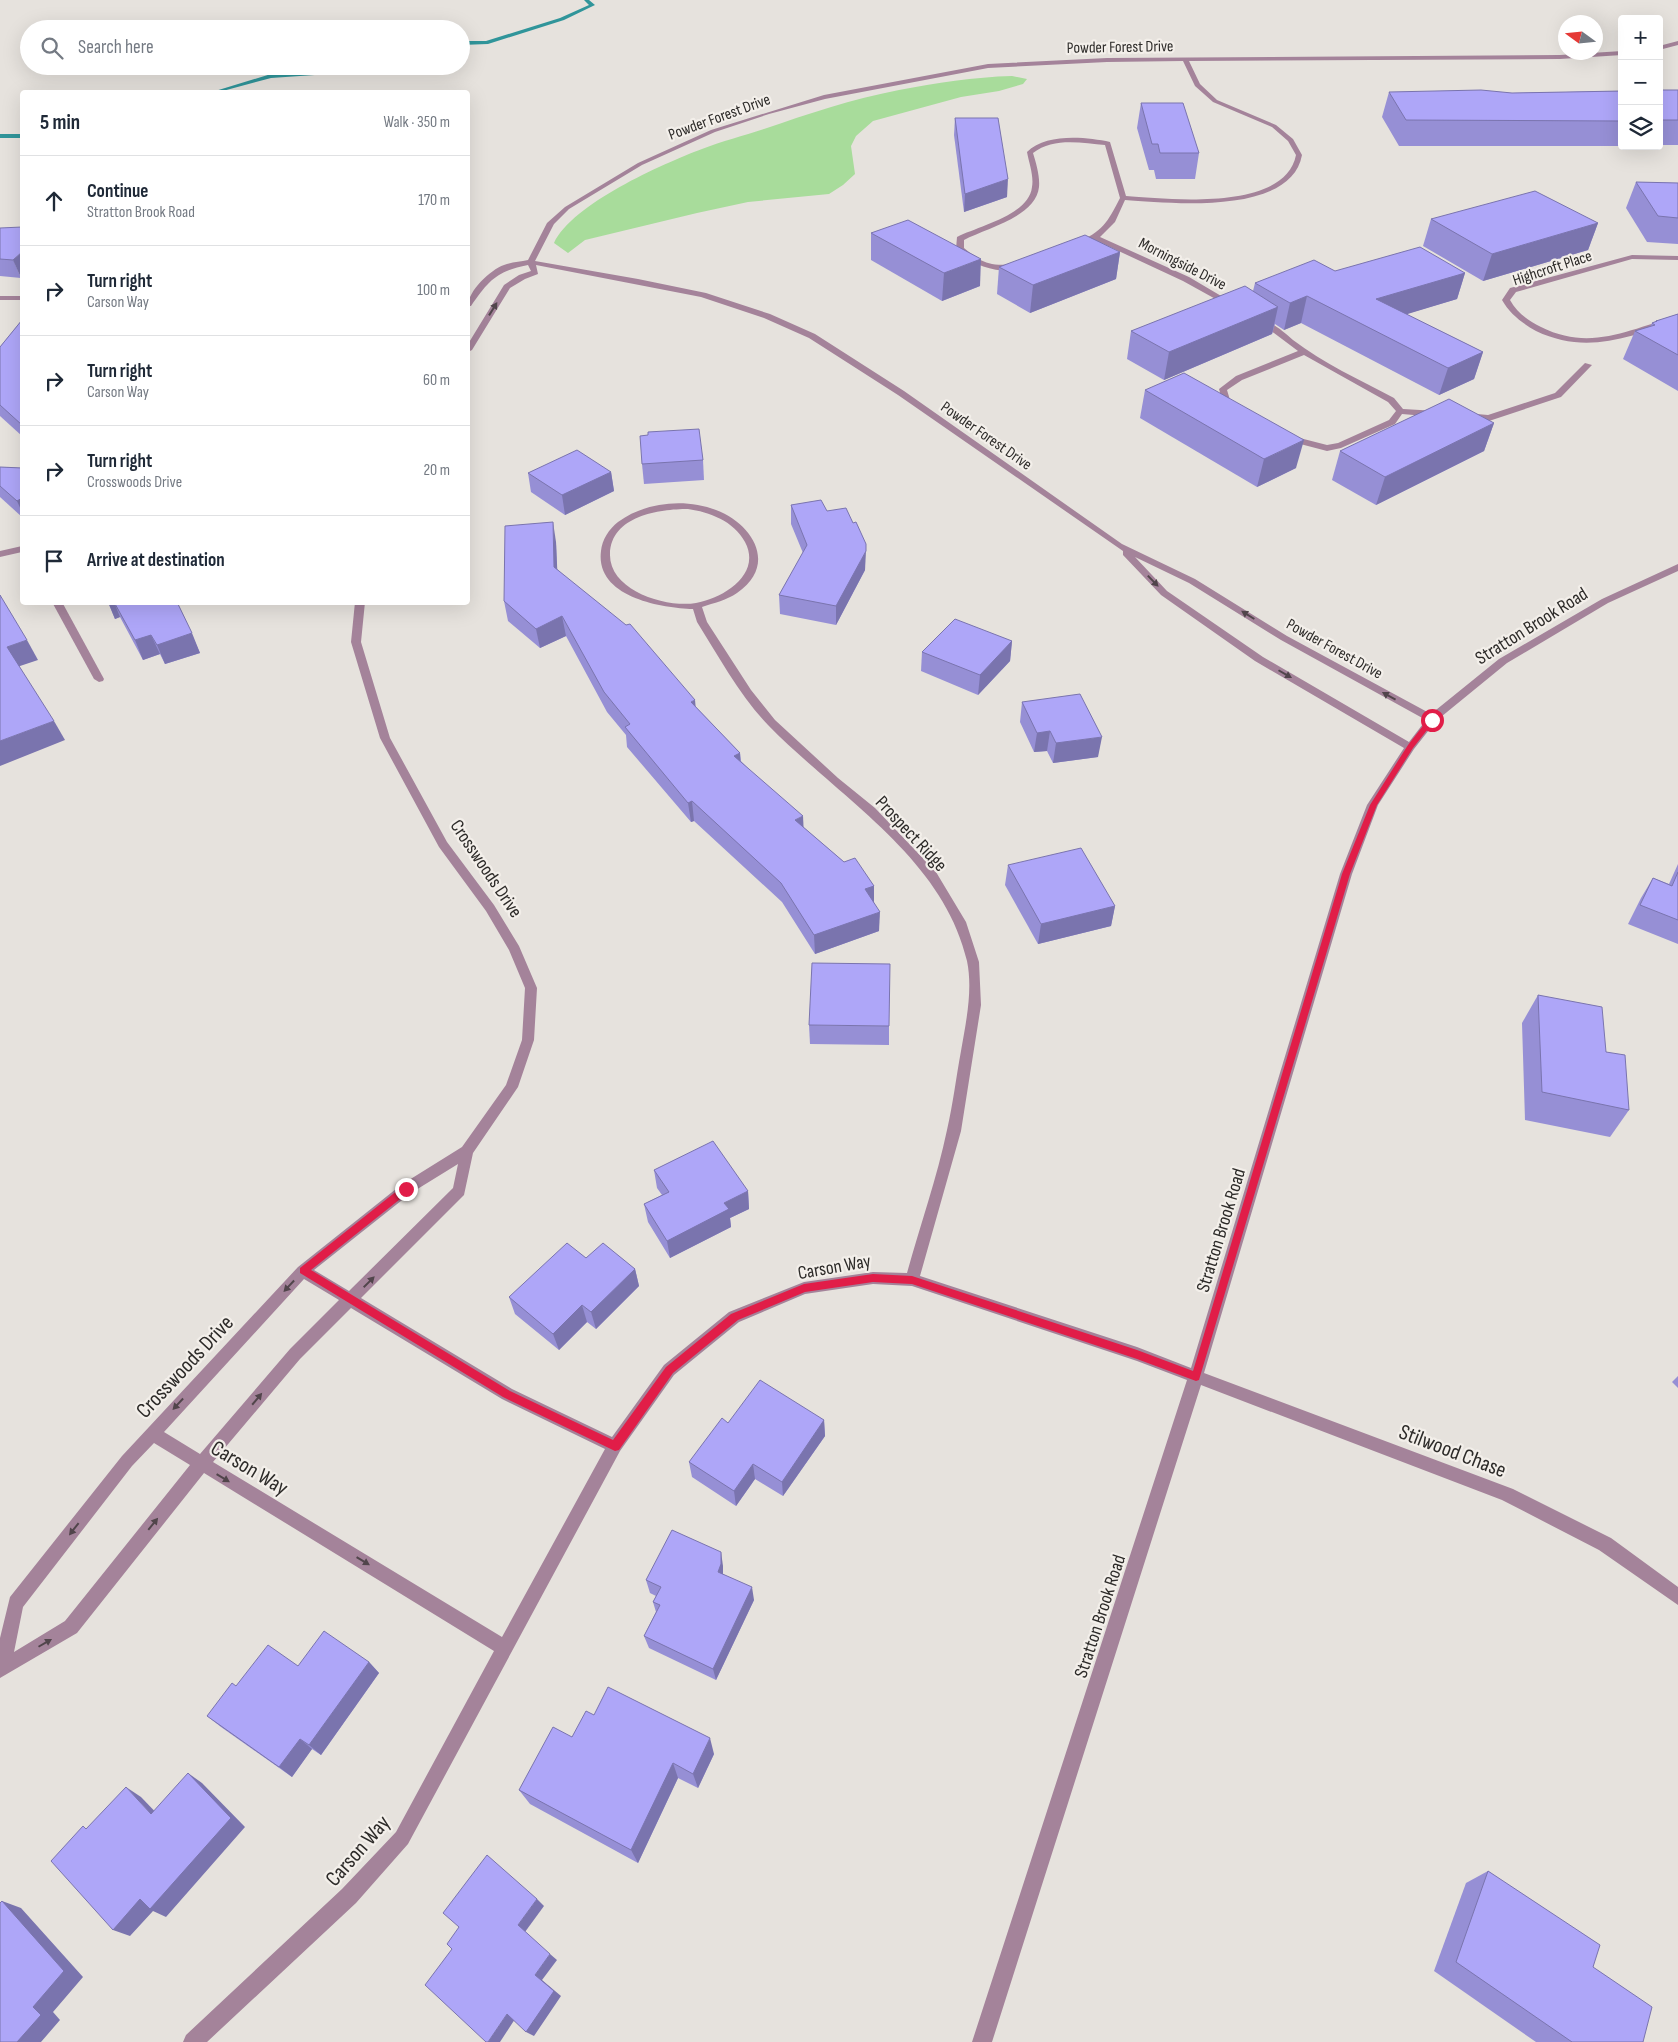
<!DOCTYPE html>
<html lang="en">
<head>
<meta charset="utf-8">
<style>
  body { margin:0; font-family:"Sofia Sans Condensed",sans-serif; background:#f6f6f7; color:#1f2937 }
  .controls { position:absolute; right:15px; top:15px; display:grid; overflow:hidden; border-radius:5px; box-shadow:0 5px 20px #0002 }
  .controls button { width:45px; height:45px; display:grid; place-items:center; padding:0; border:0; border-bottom:1px solid #e0e1e3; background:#fff; color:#1f2937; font:25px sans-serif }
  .compass { position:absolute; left:1558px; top:15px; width:45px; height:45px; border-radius:50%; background:#fff; box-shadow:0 5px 20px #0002; rotate:285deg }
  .stop { position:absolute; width:15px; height:15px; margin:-11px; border:4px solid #e11d48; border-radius:50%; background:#fff }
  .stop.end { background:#e11d48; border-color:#fff; box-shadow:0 1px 5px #0008 }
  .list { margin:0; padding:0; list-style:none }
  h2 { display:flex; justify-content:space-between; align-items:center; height:65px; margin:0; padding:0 20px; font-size:21px }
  h2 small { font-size:16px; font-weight:400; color:#747a83 }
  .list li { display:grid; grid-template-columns:32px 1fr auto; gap:15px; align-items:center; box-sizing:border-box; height:90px; padding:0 20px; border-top:1px solid #e0e1e3 }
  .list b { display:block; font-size:19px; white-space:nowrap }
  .list p { margin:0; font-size:16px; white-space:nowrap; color:#747a83 }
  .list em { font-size:16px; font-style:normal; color:#747a83 }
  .icon { flex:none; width:28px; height:28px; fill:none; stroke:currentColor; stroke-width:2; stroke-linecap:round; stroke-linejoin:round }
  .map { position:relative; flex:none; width:1678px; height:2042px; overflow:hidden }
  .search { position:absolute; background:#fff; box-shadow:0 5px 20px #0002; left:20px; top:20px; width:450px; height:55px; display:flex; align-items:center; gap:12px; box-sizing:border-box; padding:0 18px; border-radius:28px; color:#747a83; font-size:19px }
  .panel { position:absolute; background:#fff; box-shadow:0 5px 20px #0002; left:20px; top:90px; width:450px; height:515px; border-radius:5px }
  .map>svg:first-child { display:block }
  .green { fill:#a8dc9b }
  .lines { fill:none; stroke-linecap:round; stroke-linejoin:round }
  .stream { fill:#30959a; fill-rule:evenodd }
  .minor { fill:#a4839a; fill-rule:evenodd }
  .wall { fill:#968fd5 }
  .shaded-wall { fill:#7a74ae }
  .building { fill:#aea6f8; stroke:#7a74ae }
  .oneway { fill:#51454b }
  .route { fill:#e11d48 }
  .labels { text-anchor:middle; stroke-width:4.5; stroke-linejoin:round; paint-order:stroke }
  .far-street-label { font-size:16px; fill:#2d2b29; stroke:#f3efea }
  .street-label { font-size:19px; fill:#2d2b29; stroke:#f3efea }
  .near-street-label { font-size:22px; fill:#2d2b29; stroke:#f3efea }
</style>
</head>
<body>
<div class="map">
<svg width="1678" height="2042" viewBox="0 0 1678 2042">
  <rect width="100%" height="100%" fill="#e6e2dd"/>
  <path class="green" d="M1012 76 1027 79 1023 84 999 91 961 97 873 121 856 136 851 146 855 174 843 185 829 194 748 202 697 213 585 240 568 253 554 243C572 204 662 164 702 149 722 141 743 136 764 129 808 114 852 99 899 90 936 83 974 77 1012 76Z"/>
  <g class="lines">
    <g class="stream">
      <polygon points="584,0 589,0 595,5 564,20 488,44 461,45 461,41 486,41 560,18 589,5"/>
      <polygon points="339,66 347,66 329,74 271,78 219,92 212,92 271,74 328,70"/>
      <rect x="0" y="134" width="22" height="4"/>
    </g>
    <g class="minor">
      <polygon points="1678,41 1678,45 1659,50 1659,46"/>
      <path d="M1622 51V55L1560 59 1189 61 1200 84 1217 100 1276 125 1293 139 1302 155C1291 216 1170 203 1125 200L1115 222 1100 237 1189 277 1233 303 1234 305 1230 307 1183 281 1095 240 1082 247H1076V243C1102 232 1108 222 1120 198L1105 145C1082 143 1053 137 1033 153 1036 163 1040 176 1039 187 1036 217 986 228 964 240V248C972 255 981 262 992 264 1001 266 1013 263 1020 268L1019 270C996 273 972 266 956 249L957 237C979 226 1029 215 1032 187 1034 176 1029 163 1027 152 1046 133 1086 137 1110 142L1126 196C1168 199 1285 212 1296 155L1288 141 1272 127 1213 102 1195 86 1183 61 1107 62 988 68 825 99 769 114 715 132 642 165 569 209 554 224 535 261 638 279 706 293 770 314 815 334 904 391 1122 544 1195 579 1287 636 1431 714 1499 659 1602 599 1678 564V571L1608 603 1507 663 1436 721 1414 749 1378 805 1352 874 1204 1373 1513 1489 1611 1538 1678 1587V1605L1599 1550 1502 1500 1201 1385 992 2042H972L1187 1380 1137 1361 912 1286 873 1284 805 1294 739 1322 674 1375 620 1451 408 1844 356 1903 207 2042H183L186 2035 342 1889 396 1832 494 1651 204 1473 77 1633 0 1678V1638L10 1597 122 1456 298 1267 401 1185 462 1147 506 1085 522 1040 525 988 509 950 486 911 439 847 380 738 351 642 355 602H365L361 642 390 738 447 842 494 905 519 946 537 988 534 1040 518 1087 473 1153 464 1195 361 1298 512 1389 612 1437 664 1365 729 1312 804 1282 873 1272 907 1273C920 1226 937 1178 947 1130 953 1104 956 1078 961 1051 966 1022 973 990 967 961 943 857 838 797 768 725 740 696 719 657 697 622L693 609C661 608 595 597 601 551 602 540 609 529 618 522 645 502 685 498 716 510 753 524 778 565 737 593 727 600 714 603 702 607L707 622 751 690 775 720 838 778 875 808 936 872 966 922 979 962 981 1005 961 1131 920 1276 1137 1347 1191 1368 1340 874 1367 805 1404 748 1255 661 1161 595 1123 555V551L898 395 809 338 764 318 701 297 536 265 538 274 525 279 510 288 472 350 468 352V344L504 285 519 275 531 271 528 265C497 271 489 280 471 306H468C468 291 490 270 504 265 511 262 520 262 528 260L547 223 565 207 638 163 711 130 824 95 988 64 1107 58 1560 55ZM688 509C709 512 734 521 745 542 762 574 724 598 696 603 667 608 609 591 610 554 611 516 659 509 688 509ZM1135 557 1189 583 1281 640 1426 720 1409 742 1263 657 1167 591ZM458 1164 453 1188 349 1291 314 1270 411 1193ZM304 1279 339 1300 290 1349 200 1454 164 1432ZM351 1308 502 1399 605 1449 502 1637 213 1462 300 1359ZM154 1443 190 1465 65 1621 14 1652 23 1607 132 1466Z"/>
      <path d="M1632 255 1678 256V260L1632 259 1516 292 1510 300C1517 313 1529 321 1541 327 1591 352 1629 329 1678 316V321C1629 337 1586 355 1536 331 1522 323 1510 314 1502 300L1510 288Z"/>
      <rect x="0" y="296" width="22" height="4"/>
      <path d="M1256 319C1268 318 1284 332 1293 340 1323 363 1360 380 1394 398L1403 409 1437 411 1441 414 1437 417 1402 414 1395 424 1341 448 1327 451 1285 440V436L1288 435 1327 445 1338 443 1389 420 1396 411 1388 402 1304 355 1242 380 1227 390 1230 400 1238 404V408H1232L1223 403 1219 389 1236 376 1298 351 1274 333 1256 323Z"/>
      <polygon points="1585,363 1592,365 1561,397 1489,421 1466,419 1462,416 1466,413 1488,415 1555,393"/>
      <polygon points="22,546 22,552 0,557 0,551"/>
      <polygon points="52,602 62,602 104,679 103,681 99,682 94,679"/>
    </g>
  </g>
  <g class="wall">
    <rect x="1659" y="90" width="19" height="55"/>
    <polygon points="1622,91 1622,146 1399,146 1382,117 1389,92 1512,93"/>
    <polygon points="1141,103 1199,153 1195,179 1156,179 1154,170 1149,170 1137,128"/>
    <polygon points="955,118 1007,197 964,212 954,135"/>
    <polygon points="1636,182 1678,183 1678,244 1647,242 1626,208"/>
    <polygon points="1431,219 1598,223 1588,250 1483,281 1423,246"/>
    <polygon points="0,228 21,278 0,276"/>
    <polygon points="871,233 980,286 942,301 871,260"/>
    <polygon points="1120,252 1116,279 1030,313 997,294 999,267"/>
    <polygon points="1335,271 1465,273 1457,299 1406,314 1483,352 1474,379 1439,395 1301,323 1284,330 1275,324 1272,334 1164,380 1127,359 1131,331 1253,291 1255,283"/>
    <polygon points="1678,314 1678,391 1623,359 1635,331 1650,327 1652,323 1655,322 1656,321"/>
    <polygon points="22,320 22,436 0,416 0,347"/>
    <polygon points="1145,390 1296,468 1257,487 1140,418"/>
    <polygon points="1494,423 1484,451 1376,505 1332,480 1340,451"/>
    <polygon points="648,435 703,460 704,480 644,484 642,464"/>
    <polygon points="0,467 22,468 22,517 0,497"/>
    <polygon points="611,472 614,491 565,515 531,492 528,473"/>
    <polygon points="791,505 827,511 865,570 836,625 780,614 779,595 803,553 791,524"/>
    <polygon points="556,542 557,569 696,707 740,753 741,761 803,827 844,862 874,886 874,903 879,931 815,954 782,902 694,821 691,822 627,747 626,735 607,712 566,636 540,648 508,621 504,601"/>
    <polygon points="108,602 177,602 200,653 165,664 160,654 143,660 120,617 115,619"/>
    <polygon points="1012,641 1010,661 978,695 921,671 922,652"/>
    <polygon points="1022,702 1098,757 1053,763 1047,751 1034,752 1020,722"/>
    <polygon points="1678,864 1678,944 1628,924 1641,898 1653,878 1669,884"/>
    <polygon points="1008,865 1115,906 1111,926 1038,944 1005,885"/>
    <polygon points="1538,995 1606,1052 1629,1110 1610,1137 1525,1120 1522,1023"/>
    <polygon points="809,1025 889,1026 889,1045 810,1044"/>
    <polygon points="654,1170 748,1191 749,1209 730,1218 731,1227 670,1258 648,1222 644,1204 662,1195 657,1188"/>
    <polygon points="586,1258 635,1269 639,1286 596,1329 587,1322 559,1350 515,1314 509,1297"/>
    <polygon points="1678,1376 1678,1388 1672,1382"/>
    <polygon points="824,1420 825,1436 783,1496 755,1479 736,1506 692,1477 689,1462 728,1423"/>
    <polygon points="723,1566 723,1574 754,1600 716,1680 649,1648 644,1636 656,1612 653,1602 656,1596 650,1593 646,1580"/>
    <polygon points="369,1662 379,1673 321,1755 312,1749 292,1777 221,1727 207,1716 236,1686 298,1666"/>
    <polygon points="594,1715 714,1754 698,1788 678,1778 638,1863 530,1804 519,1790"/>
    <polygon points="1488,1871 1593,1967 1643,2042 1536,2042 1434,1971 1466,1883"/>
  </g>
  <g class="shaded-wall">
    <polygon points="1008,179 1007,197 964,212 965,194"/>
    <polygon points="1598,223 1588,250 1483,281 1492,254"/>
    <polygon points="22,252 22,276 21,278 13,260"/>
    <polygon points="1120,252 1116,279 1030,313 1033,285"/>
    <polygon points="981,259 980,286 942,301 944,273"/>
    <polygon points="1465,273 1457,299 1368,326 1376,299"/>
    <polygon points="1307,296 1301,323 1284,330 1290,303"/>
    <polygon points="1278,307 1272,334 1164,380 1169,352"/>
    <polygon points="1483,352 1474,379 1439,395 1448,368"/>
    <polygon points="1494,423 1484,451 1376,505 1385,477"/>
    <polygon points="1304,440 1296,468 1257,487 1264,459"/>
    <polygon points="611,472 614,491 565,515 562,495"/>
    <polygon points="22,498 22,512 17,501"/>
    <polygon points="553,522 556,542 558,586 554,567"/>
    <polygon points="866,551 865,570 836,625 836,606"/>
    <polygon points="108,602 114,602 120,617 115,619"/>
    <polygon points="562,616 566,636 540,648 536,629"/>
    <polygon points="192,633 200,653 165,664 157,645"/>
    <polygon points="151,635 160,654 143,660 135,640"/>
    <polygon points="27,640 38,660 17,667 7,647"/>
    <polygon points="1012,641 1010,661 978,695 980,675"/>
    <polygon points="695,700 697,720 691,702"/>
    <polygon points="54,721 65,740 0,766 0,741"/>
    <polygon points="1050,731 1047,751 1034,752 1037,733"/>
    <polygon points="1102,737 1098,757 1053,763 1056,743"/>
    <polygon points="740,753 741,773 734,756"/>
    <polygon points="692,801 694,821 691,822 688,803"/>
    <polygon points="803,816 804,836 795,820"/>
    <polygon points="874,886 874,906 865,889"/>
    <polygon points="1115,906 1111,926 1038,944 1041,924"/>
    <polygon points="880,912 879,931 815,954 814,935"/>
    <polygon points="748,1191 749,1209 730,1218 731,1227 670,1258 667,1241 724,1203"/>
    <polygon points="635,1269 639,1286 596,1329 591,1312"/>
    <polygon points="582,1305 587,1322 559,1350 553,1334"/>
    <polygon points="824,1420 825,1436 783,1496 782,1482"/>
    <polygon points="753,1464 755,1479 736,1506 734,1491"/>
    <polygon points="721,1552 723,1566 723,1578 718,1572"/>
    <polygon points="752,1587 754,1600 716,1680 713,1669"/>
    <polygon points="369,1662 379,1673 321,1755 309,1745"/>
    <polygon points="710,1738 714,1754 698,1788 693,1774"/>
    <polygon points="300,1739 312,1749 292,1777 279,1767"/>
    <polygon points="673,1763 678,1778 638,1863 631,1850"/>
    <polygon points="188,1773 202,1783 245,1827 166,1917 153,1911 130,1936 113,1930"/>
    <polygon points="126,1787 141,1797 166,1823 151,1814"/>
    <polygon points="537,1899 544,1906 525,1932 518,1925"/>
    <polygon points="2,1901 21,1908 83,1977 53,2012 60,2020 41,2042 17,2042 33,2007"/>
    <polygon points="550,1954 557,1960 542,1980 561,1996 534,2036 526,2032 535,1975"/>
    <polygon points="507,2014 515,2019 500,2042 488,2042"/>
  </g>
  <g class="building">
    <polygon points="1481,90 1512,93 1622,91 1622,121 1406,120 1389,92"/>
    <rect x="1659" y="90" width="19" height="30"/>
    <polygon points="1141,103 1183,103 1199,153 1160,153 1158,144 1152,144"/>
    <polygon points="955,118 998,118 1008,179 965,194"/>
    <polygon points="1636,182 1678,183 1678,218 1658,216"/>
    <polygon points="1535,191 1598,223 1492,254 1431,219"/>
    <polygon points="908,220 981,259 944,273 871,233"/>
    <polygon points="22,227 22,252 13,260 0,259 0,228"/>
    <polygon points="1085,235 1120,252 1033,285 999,267"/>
    <polygon points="1420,247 1465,273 1376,299 1483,352 1448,368 1307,296 1290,303 1255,283 1314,260 1335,271"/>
    <polygon points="1245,286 1278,307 1169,352 1131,331"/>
    <polygon points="1678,314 1678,355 1635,331 1655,325 1652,323 1657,321 1656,321"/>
    <polygon points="22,320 22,425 0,405 0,347"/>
    <polygon points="1184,373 1304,440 1264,459 1145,390"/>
    <polygon points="1449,399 1494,423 1385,477 1340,451"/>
    <polygon points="699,429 703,460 642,464 640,436 648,435 648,432"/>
    <polygon points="577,450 611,472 562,495 528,473"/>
    <polygon points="0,467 22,468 22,498 17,501 0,486"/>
    <polygon points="821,500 827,511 846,508 853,523 856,522 866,544 866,551 836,606 779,595 807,545 791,505"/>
    <polygon points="553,522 554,567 626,625 630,624 695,700 691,702 740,753 734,756 803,816 795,820 844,862 855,858 874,886 865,889 880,912 814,935 781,883 692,801 688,803 625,727 630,724 604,692 562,616 536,629 504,601 505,526"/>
    <polygon points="0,595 27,640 7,647 54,721 0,741"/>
    <polygon points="114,602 177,602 192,633 157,645 151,635 135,640"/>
    <polygon points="955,619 1012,641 980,675 922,652"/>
    <polygon points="1080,694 1102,737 1056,743 1050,731 1037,733 1022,702"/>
    <polygon points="1081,848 1115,906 1041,924 1008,865"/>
    <polygon points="1678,872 1678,920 1640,905 1653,878 1672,886"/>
    <polygon points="812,963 890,964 889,1026 809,1025"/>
    <polygon points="1538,995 1602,1007 1606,1052 1625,1055 1629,1110 1542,1092"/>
    <polygon points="713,1141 748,1191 724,1203 729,1209 667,1241 644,1204 669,1192 654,1170"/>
    <polygon points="567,1243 586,1258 603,1243 635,1269 591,1312 582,1305 553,1334 509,1297"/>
    <polygon points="760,1380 824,1420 782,1482 753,1464 734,1491 689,1462 722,1418 728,1423"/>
    <polygon points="672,1530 721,1552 721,1564 718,1572 752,1587 713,1669 644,1636 660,1605 653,1602 661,1587 646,1580"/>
    <polygon points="324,1631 369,1662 309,1745 300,1739 279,1767 207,1716 232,1683 236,1686 268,1645 298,1666"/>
    <polygon points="608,1687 710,1738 693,1774 673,1763 631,1850 519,1790 553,1727 572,1737 586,1711 594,1715"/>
    <polygon points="188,1773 231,1818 150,1909 140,1899 113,1930 51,1861 83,1826 86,1829 126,1787 151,1814"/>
    <polygon points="487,1855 537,1899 518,1925 550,1954 535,1975 554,1991 526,2032 507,2014 488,2042 486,2042 425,1985 452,1949 447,1944 459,1927 443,1913"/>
    <polygon points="1488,1871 1600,1945 1593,1967 1652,2007 1643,2042 1572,2042 1456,1962"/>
    <polygon points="2,1901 64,1971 33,2007 41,2015 17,2042 0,2042 0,1903"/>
  </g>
  <defs><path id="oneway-solid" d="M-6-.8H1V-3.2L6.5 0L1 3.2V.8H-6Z" transform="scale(1.25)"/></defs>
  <g class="oneway">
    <use href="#oneway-solid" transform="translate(493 309) rotate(-58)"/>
    <use href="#oneway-solid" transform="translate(1153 581) rotate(46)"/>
    <use href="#oneway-solid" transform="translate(1248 615) rotate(-148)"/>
    <use href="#oneway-solid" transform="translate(1285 674) rotate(30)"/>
    <use href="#oneway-solid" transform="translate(1389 696) rotate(-151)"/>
    <use href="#oneway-solid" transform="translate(369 1282) rotate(-45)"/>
    <use href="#oneway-solid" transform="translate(289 1286) rotate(133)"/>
    <use href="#oneway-solid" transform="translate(257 1399) rotate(-50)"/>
    <use href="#oneway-solid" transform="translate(178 1404) rotate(133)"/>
    <use href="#oneway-solid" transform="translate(223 1478) rotate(31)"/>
    <use href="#oneway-solid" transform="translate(153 1524) rotate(-51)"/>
    <use href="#oneway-solid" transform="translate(74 1529) rotate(128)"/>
    <use href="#oneway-solid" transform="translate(363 1561) rotate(31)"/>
    <use href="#oneway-solid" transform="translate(45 1643) rotate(-30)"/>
  </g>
  <polygon class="route" points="1429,718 1435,720 1413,748 1377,805 1350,874 1199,1380 1196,1381 1137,1359 912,1284 873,1282 805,1292 738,1320 673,1373 619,1450 615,1451 503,1397 300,1273 300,1268 403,1186 409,1186 409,1192 311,1270 510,1391 613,1440 666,1367 731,1314 804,1284 873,1274 912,1276 1137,1350 1193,1371 1342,874 1370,805 1408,745"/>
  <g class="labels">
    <g class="far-street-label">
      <text transform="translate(1120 46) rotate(-1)" y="6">Powder Forest Drive</text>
      <text transform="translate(719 116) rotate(-20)" y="6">Powder Forest Drive</text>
      <text transform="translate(1183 263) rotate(27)" y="6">Morningside Drive</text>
      <text transform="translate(1552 267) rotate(-18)" y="6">Highcroft Place</text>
      <text transform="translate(987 435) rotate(35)" y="6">Powder Forest Drive</text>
      <text transform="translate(1335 648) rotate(29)" y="6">Powder Forest Drive</text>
    </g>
    <g class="street-label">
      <text transform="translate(1531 625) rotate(-32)" y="7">Stratton Brook Road</text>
      <text transform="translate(912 833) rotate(47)" y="7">Prospect Ridge</text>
      <text transform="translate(487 868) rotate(56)" y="7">Crosswoods Drive</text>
      <text transform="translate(1220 1230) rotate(-73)" y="7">Stratton Brook Road</text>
      <text transform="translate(834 1266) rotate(-10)" y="7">Carson Way</text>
      <text transform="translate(1099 1616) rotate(-72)" y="7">Stratton Brook Road</text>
    </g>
    <g class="near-street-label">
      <text transform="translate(184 1366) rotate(-47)" y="8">Crosswoods Drive</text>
      <text transform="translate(1453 1450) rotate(21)" y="8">Stilwood Chase</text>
      <text transform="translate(250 1467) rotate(31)" y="8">Carson Way</text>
      <text transform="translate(357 1850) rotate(-49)" y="8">Carson Way</text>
    </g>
  </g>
</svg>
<div class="controls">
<button>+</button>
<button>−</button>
<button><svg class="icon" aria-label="layers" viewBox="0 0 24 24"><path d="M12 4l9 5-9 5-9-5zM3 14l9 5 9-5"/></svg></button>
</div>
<svg class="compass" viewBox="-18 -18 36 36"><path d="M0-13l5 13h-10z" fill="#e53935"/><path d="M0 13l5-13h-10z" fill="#747a83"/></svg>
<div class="stop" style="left:1432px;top:720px"></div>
<div class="stop end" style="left:406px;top:1189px"></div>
<div class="search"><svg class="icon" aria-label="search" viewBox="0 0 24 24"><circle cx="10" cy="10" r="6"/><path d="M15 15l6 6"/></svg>Search here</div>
<section class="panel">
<h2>5 min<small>Walk · 350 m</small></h2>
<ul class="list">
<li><svg class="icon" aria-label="ahead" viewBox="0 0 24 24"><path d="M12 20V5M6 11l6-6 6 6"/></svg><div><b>Continue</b><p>Stratton Brook Road</p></div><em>170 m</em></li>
<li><svg class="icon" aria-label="right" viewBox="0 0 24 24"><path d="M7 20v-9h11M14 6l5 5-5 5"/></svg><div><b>Turn right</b><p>Carson Way</p></div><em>100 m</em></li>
<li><svg class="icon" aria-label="right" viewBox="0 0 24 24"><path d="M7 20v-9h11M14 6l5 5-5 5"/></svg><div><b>Turn right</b><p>Carson Way</p></div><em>60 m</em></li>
<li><svg class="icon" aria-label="right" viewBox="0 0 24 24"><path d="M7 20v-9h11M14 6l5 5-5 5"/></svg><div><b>Turn right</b><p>Crosswoods Drive</p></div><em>20 m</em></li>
<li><svg class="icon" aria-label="arrive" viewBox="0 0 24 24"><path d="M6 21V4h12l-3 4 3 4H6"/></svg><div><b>Arrive at destination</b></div></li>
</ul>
</section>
</div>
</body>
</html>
